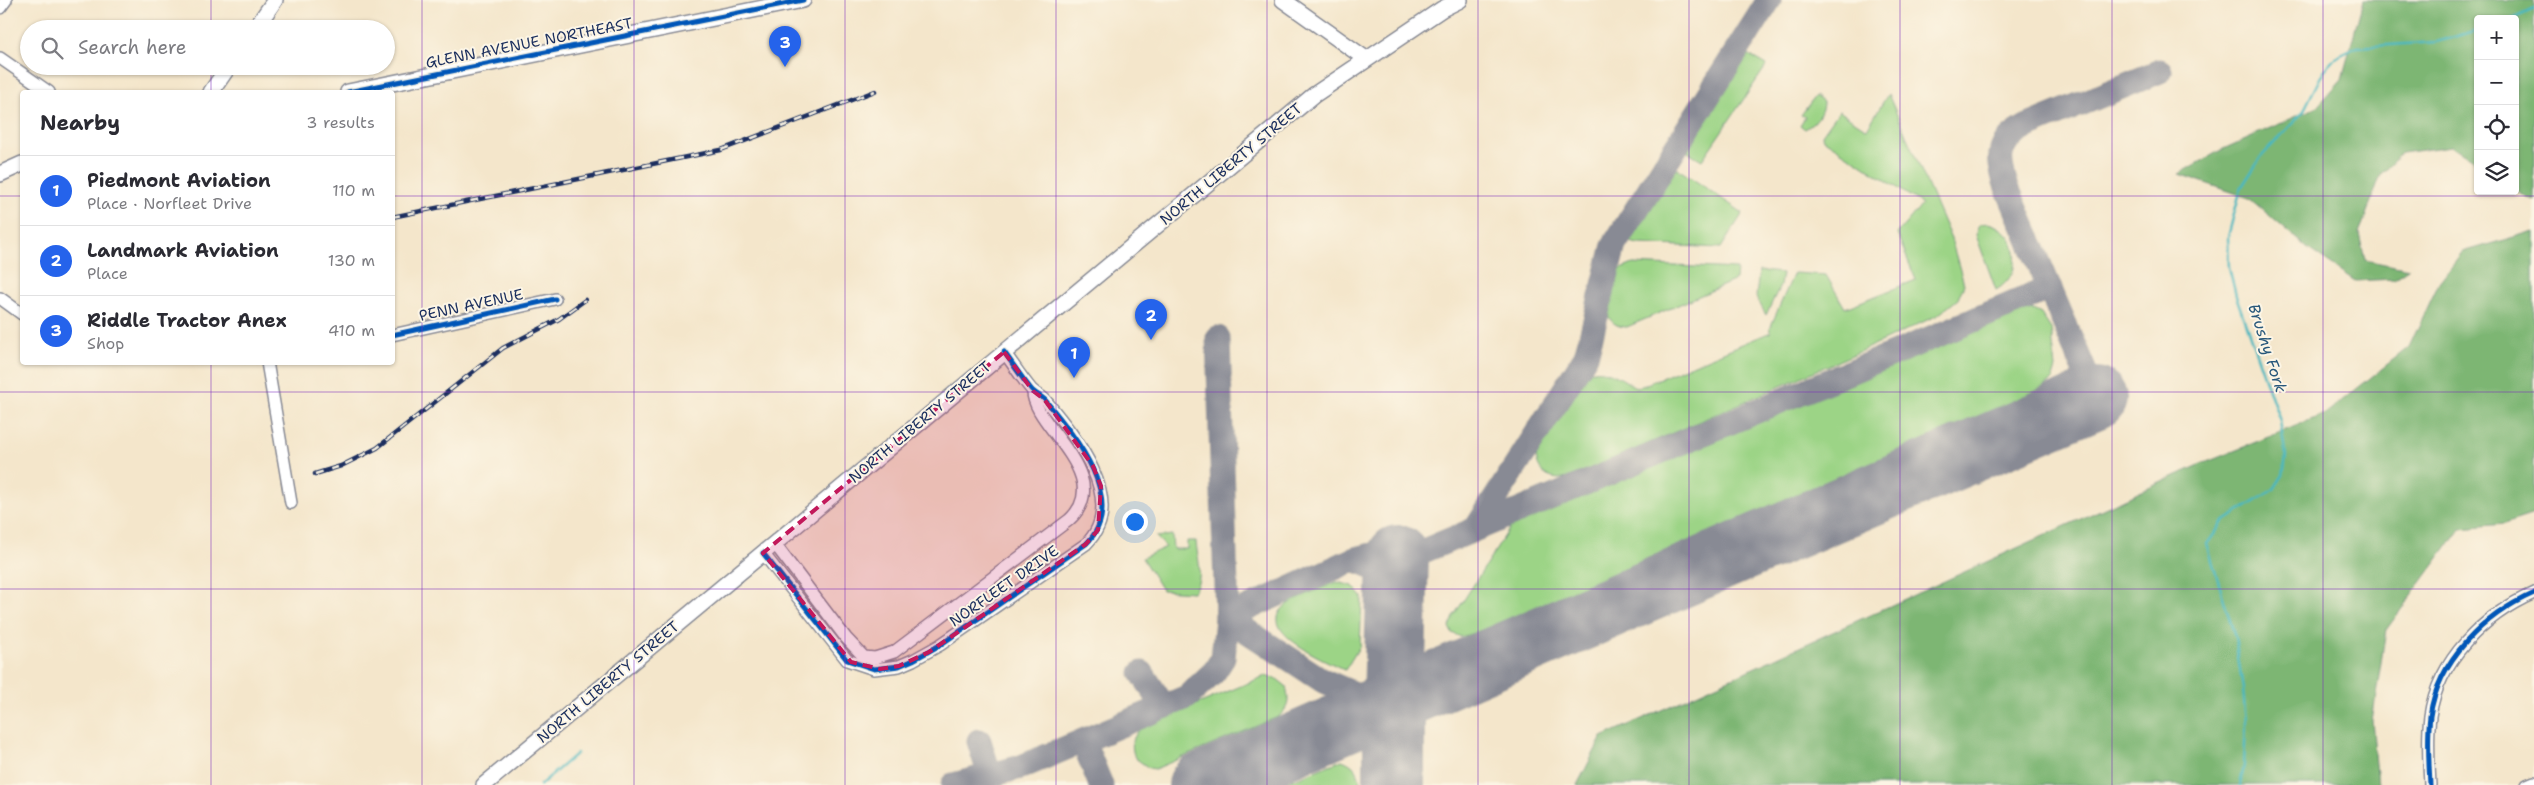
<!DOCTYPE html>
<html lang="en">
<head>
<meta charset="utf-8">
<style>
  body { margin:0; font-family:"Shantell Sans",sans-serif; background:#f7f7f7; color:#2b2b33 }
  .controls { position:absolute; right:15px; top:15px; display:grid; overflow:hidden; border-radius:5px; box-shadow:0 1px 4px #0004 }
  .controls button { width:45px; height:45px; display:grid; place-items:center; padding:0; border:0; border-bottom:1px solid #e1e1e2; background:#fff; color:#2b2b33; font:25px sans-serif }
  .you { position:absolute; left:1134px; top:521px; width:18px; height:18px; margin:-12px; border:4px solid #fff; border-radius:50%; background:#1a73e8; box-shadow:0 0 0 8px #1a73e833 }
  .badge { display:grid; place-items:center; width:32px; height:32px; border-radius:50%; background:#2563eb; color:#fff; font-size:16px; font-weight:700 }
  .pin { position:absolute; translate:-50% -41px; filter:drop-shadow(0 1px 2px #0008) }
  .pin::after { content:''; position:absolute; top:26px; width:18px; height:15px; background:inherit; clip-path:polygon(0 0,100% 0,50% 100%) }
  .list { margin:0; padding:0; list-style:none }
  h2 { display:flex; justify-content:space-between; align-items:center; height:65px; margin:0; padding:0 20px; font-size:21px }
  h2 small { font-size:16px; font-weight:400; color:#7c7c81 }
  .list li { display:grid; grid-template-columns:32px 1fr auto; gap:15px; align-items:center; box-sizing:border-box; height:70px; padding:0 20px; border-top:1px solid #e1e1e2 }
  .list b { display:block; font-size:19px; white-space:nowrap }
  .list p { margin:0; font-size:16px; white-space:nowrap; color:#7c7c81 }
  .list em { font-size:16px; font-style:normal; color:#7c7c81 }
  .icon { flex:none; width:28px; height:28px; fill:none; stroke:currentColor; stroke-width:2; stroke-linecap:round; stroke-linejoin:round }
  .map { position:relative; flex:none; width:2534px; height:785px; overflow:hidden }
  .search { position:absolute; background:#fff; box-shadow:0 1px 4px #0004; left:20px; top:20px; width:375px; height:55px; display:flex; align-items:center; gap:12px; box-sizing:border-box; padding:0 18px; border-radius:28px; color:#7c7c81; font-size:19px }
  .panel { position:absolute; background:#fff; box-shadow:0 1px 4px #0004; left:20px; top:90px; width:375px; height:275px; border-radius:5px }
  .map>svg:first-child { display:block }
  .green { fill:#9cd486; stroke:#5c8272 }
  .forest { fill:#7db673; stroke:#4c7268 }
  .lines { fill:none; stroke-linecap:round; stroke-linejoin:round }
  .stream { stroke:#48b8c0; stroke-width:2.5 }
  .taxiway { stroke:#888a94; stroke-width:25 }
  .runway { stroke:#888a94; stroke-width:62 }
  .street-casing { stroke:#888a94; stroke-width:14 }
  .secondary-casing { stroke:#888a94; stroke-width:18 }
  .street { stroke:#fff; stroke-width:11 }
  .secondary { stroke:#fff; stroke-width:15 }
  .rail-casing { stroke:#1b2f5e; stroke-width:4.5 }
  .rail { stroke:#fcf5e5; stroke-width:2.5; stroke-dasharray:8; stroke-linecap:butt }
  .cycleway-casing { stroke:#fcf5e5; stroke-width:8 }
  .cycleway { stroke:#0057b8; stroke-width:5 }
  .marked { fill:#c2185b; fill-opacity:0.2; stroke:#c2185b; stroke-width:4; stroke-dasharray:10 6; stroke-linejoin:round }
  .grid { fill:none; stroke:#7b2cbf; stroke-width:1; stroke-opacity:0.55 }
  .labels { text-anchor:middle; stroke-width:4; stroke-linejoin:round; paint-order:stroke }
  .street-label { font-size:15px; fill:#1b2f5e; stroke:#fcf5e5 }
  .water-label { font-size:16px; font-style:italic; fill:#28587b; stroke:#fcf5e5 }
</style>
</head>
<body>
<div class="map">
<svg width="2534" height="785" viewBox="0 0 2534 785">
  <rect width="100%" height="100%" fill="#fcf5e5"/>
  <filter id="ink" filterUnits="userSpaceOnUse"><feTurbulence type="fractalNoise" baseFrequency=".02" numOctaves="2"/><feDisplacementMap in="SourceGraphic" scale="10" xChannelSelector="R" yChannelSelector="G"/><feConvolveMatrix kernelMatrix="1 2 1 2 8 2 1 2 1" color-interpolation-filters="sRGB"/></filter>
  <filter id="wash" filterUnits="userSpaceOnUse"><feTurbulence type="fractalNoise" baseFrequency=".0096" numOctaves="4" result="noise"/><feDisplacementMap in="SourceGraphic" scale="20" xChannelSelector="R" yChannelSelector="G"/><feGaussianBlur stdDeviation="1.12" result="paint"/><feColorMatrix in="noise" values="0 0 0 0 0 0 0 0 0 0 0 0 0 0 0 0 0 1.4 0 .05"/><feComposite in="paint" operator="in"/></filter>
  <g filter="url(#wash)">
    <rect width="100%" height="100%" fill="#f4e6cb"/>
    <g class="green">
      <polygon points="1746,53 1767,65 1702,160 1683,149"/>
      <path d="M1888 94 1951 239 1964 284 1958 299 1938 315 1859 352 1571 477C1545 485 1530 466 1539 442L1580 377C1601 362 1618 377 1637 388L1771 332 1770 328 1794 273 1826 275 1845 308 1916 280 1897 234 1922 204 1823 139 1822 135 1839 111 1867 129Z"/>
      <path d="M1815 96 1823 102C1823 113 1815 124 1805 129L1800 125 1805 117 1801 115Z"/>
      <polygon points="1674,169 1678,169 1743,213 1721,248 1638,244 1630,242 1628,238"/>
      <path d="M1988 223C2021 231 2025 274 1996 290L1976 235 1980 224Z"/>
      <path d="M1633 264 1737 269 1736 280 1627 327C1615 327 1609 321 1606 309L1617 271Z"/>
      <polygon points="1759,271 1782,273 1780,286 1766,315 1756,297"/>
      <polygon points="2031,309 2041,314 2051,329 2056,368 2053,378 2044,388 1486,629 1461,637 1452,633 1449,627 1453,617 1513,523 2008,313"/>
      <path d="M1172 535 1173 549H1187V541H1196C1197 558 1205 576 1193 592L1162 590 1142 558 1166 547 1156 537Z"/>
      <path d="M1337 582 1353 586 1362 597 1360 646 1345 670C1326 660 1247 629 1291 602 1305 594 1322 588 1337 582Z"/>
      <path d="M1265 676 1277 679 1286 686C1289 700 1290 707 1278 717L1155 769 1149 768 1135 758C1130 745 1132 736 1143 727Z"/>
      <path d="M1342 760C1354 764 1360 772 1360 785H1280Z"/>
    </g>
    <g class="forest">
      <polygon points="2363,0 2534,0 2534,201 2515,189 2515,19 2478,19 2478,163 2452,146 2401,153 2381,174 2359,234 2365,260 2409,269 2394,279 2355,281 2307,248 2249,198 2179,174 2221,150 2317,107 2342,79"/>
      <polygon points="2534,231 2534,514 2504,524 2461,528 2386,630 2372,721 2378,785 1577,785 1602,737 2197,466 2325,414 2409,347 2439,283 2463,252"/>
    </g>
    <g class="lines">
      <g class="stream">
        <polyline points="2512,19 2534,9"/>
        <polyline points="540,785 577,753"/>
        <polyline points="2240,785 2244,765 2246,723 2243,689 2235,637 2207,544 2223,522 2274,489 2283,475 2286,457 2280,421 2236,296 2229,267 2228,237 2241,188 2261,157 2303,112 2323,72 2335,58 2357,47 2437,42 2478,30"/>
      </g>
      <g class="taxiway">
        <polyline points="1218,338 1227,618 1322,680 1363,698 1394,701"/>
        <path d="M2096 398 2006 185C1996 153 1998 143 2028 126L2160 71"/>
        <polyline points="1477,527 1586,356 1614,245 1769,0"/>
        <path d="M1352 560C1378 563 1387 580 1397 602"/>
        <polyline points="1142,673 1164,707"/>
        <path d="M1345 695C1380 717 1383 741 1394 778"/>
        <polyline points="979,741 990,776"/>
        <polyline points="1083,741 1101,785"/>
        <polyline points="953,785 1021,767 1187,697 1214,672 1223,658 1227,618 1352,560 1371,555 1414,555 2050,288"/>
      </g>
      <g class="runway">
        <polyline points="1199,785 2096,398"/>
        <polyline points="1394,785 1394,701 1398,556"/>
      </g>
    </g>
  </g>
  <g filter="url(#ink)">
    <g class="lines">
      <g class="street-casing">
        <g id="street">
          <polyline points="0,8 6,0"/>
          <polyline points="0,58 49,92"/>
          <polyline points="0,298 22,314"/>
          <polyline points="392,335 555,299"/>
          <polyline points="267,362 291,503"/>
          <path d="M774 543 846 638 864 657 875 658 894 652 1069 520C1117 477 1031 424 1033 391"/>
          <path d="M763 553 847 660 874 669 899 666 913 660 940 645 1086 544C1129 502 1075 436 1046 401 1042 396 1035 394 1031 389 1021 377 1013 364 1004 352"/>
          <path d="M2430 785C2429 763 2427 739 2430 716 2438 660 2484 615 2534 593"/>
          <polyline points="2527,785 2534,782"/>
        </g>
      </g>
      <g class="secondary-casing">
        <g id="secondary">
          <polyline points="1283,0 1366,59"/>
          <polyline points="255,29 275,0"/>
          <polyline points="211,92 229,66"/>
          <polyline points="348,92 803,0"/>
          <polyline points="0,174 22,164"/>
          <polyline points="484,785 1314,95 1442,9 1460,0"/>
        </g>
      </g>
      <use href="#street" class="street"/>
      <use href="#secondary" class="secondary"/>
      <g class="rail-casing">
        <g id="rail">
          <polyline points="392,217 721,150 875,91"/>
          <polyline points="315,474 341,466 377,448 503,348 559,319 585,300"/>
        </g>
      </g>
      <use href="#rail" class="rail"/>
      <g class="cycleway-casing">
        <g id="cycleway">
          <polyline points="348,92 803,0"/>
          <polyline points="392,335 555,299"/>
          <path d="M763 553 847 660 874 669 899 666 913 660 940 645 1086 544C1129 502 1075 436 1046 401 1042 396 1035 394 1031 389 1021 377 1013 364 1004 352"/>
          <path d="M2430 785C2429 763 2427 739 2430 716 2438 660 2484 615 2534 593"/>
        </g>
      </g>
      <use href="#cycleway" class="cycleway"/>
    </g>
  </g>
  <path class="marked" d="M1004 352 1033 391 1044 399 1093 466 1101 486 1098 530 1086 544 929 652 899 666 880 669 851 662 763 553Z"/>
  <path class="grid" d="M211 0V29M422 0V785M634 0V785M845 0V785M1056 0V785M1267 0V785M1478 0V785M1689 0V785M1900 0V785M2112 0V785M2323 0V785M211 66V92M0 196H22M392 196H2534M211 362V785M0 392H2534M0 589H2534"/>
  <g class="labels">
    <g class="street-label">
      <text transform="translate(529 43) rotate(-11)" y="5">GLENN AVENUE NORTHEAST</text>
      <text transform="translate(1231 164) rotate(-40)" y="5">NORTH LIBERTY STREET</text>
      <text transform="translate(471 305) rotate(-12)" y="5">PENN AVENUE</text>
      <text transform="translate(920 422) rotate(-40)" y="5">NORTH LIBERTY STREET</text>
      <text transform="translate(1004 586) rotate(-35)" y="5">NORFLEET DRIVE</text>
      <text transform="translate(608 682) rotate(-40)" y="5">NORTH LIBERTY STREET</text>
    </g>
    <g class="water-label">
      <text transform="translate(2268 348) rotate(72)" y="6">Brushy Fork</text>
    </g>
  </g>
</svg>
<div class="controls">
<button>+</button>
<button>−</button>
<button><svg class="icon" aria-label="locate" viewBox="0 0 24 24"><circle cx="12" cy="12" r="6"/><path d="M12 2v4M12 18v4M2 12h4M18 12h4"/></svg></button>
<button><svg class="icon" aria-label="layers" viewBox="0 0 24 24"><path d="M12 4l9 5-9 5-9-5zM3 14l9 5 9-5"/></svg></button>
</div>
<div class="you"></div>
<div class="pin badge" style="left:1074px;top:378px">1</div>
<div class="pin badge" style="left:1151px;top:340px">2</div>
<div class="pin badge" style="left:785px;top:67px">3</div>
<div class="search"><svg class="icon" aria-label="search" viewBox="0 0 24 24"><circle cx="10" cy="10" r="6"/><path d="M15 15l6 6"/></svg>Search here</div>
<section class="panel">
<h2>Nearby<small>3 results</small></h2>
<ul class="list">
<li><span class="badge">1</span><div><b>Piedmont Aviation</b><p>Place · Norfleet Drive</p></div><em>110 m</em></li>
<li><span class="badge">2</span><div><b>Landmark Aviation</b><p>Place</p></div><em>130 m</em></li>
<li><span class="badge">3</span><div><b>Riddle Tractor Anex</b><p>Shop</p></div><em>410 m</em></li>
</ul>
</section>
</div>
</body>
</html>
